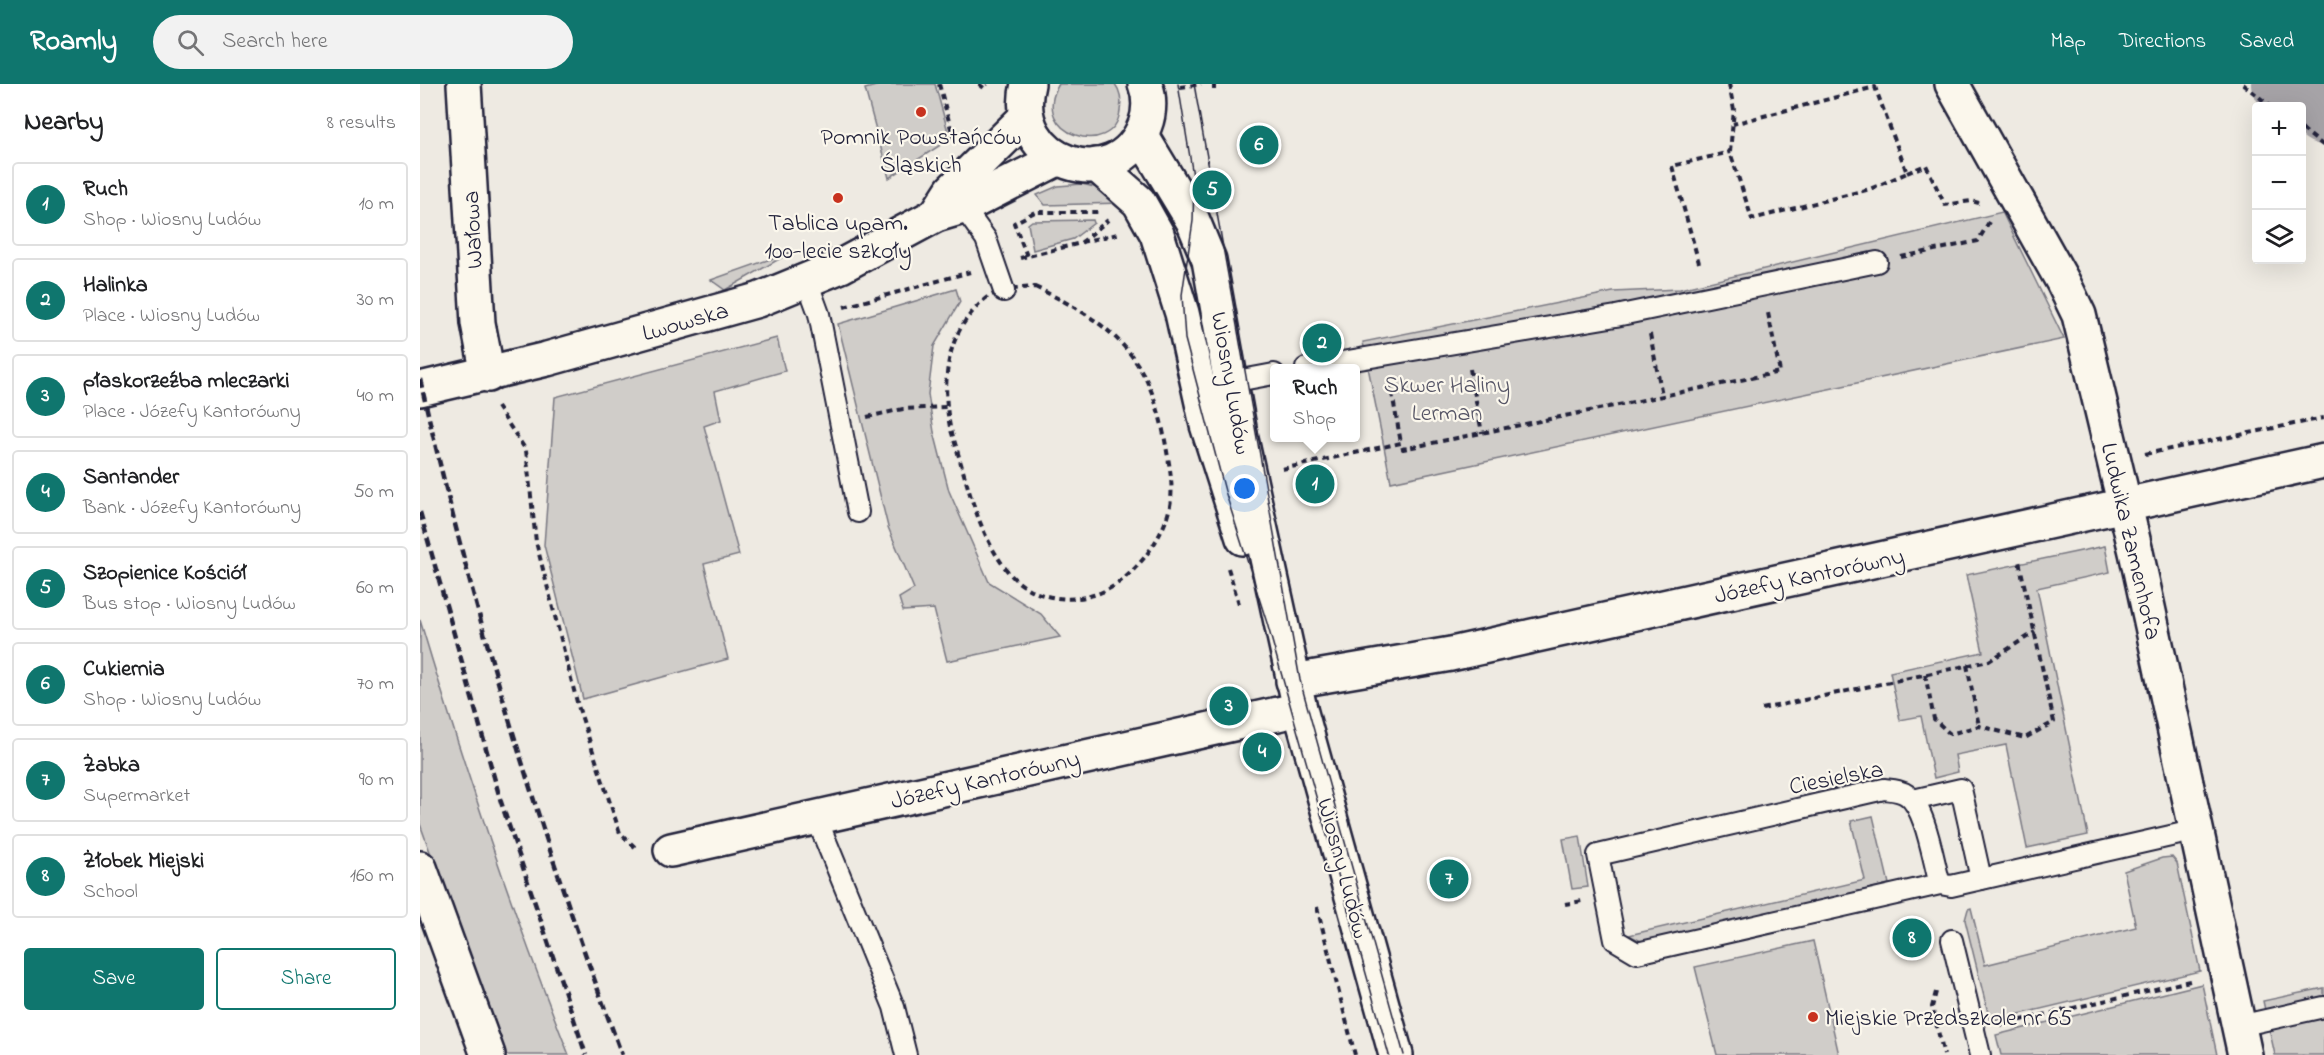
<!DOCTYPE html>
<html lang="en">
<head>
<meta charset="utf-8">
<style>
  body { margin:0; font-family:"Indie Flower",sans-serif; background:#f2f2f2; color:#202124 }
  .controls { position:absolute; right:18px; top:18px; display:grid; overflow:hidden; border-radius:6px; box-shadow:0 6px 24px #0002 }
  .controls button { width:54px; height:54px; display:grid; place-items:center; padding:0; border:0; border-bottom:2px solid #e0e0e0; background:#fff; color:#202124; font:30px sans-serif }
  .you { position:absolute; left:825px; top:405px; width:21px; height:21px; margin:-15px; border:4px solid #fff; border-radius:50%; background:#1a73e8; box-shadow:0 0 0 9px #1a73e833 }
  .badge { display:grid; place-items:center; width:39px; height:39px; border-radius:50%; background:#0f766e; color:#fff; font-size:20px; font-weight:700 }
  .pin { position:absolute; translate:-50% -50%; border:3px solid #fff; box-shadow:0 2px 6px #0006 }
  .popup { position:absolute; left:850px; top:280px; width:90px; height:78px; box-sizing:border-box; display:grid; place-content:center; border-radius:6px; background:#fff; filter:drop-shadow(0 2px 4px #0005); font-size:20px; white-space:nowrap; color:#757577 }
  .popup b { font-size:22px; color:#202124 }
  .popup::after { content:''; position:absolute; left:50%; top:100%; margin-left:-12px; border:12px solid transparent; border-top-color:#fff }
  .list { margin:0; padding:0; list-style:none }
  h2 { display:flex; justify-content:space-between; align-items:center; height:78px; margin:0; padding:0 24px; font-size:26px }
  h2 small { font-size:20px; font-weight:400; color:#757577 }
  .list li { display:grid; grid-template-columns:39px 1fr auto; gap:18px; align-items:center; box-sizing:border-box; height:84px; margin:0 12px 12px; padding:0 12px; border:2px solid #e0e0e0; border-radius:6px }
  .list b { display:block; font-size:22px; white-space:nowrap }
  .list p { margin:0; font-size:20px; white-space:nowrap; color:#757577 }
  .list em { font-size:20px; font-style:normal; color:#757577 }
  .actions { display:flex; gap:12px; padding:18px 24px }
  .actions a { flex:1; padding:14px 0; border:2px solid #0f766e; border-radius:6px; text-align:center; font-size:21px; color:#0f766e }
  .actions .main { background:#0f766e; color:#fff }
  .icon { flex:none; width:33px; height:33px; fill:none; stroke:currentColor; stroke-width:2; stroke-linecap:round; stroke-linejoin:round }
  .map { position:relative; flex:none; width:1904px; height:971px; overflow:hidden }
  header { display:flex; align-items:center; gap:36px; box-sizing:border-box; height:84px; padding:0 30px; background:#0f766e; color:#fff }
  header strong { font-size:28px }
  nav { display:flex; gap:33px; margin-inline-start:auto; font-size:21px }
  .search { width:420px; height:54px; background:#f2f2f2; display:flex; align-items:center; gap:15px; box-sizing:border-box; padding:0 21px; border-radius:33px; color:#757577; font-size:22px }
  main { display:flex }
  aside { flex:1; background:#fff }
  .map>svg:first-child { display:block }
  .green { fill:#d0cdc9; stroke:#797882; stroke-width:1.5 }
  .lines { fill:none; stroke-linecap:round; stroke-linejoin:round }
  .river { stroke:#a6a3a7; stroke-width:62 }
  .lane-casing { stroke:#22223b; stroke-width:24 }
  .street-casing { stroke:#22223b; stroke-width:38 }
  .secondary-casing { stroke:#22223b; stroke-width:38 }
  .path { stroke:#22223b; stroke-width:4; stroke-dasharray:6 4.5; stroke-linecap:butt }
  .lane { stroke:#fbf7ec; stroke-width:20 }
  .street { stroke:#fbf7ec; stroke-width:33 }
  .secondary { stroke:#fbf7ec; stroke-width:33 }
  .tram { stroke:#22223b; stroke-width:1.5 }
  .rail { stroke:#22223b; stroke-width:4.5; stroke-dasharray:9 4.5; stroke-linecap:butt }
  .poi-dot { fill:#c8321e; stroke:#fbf7ec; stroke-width:2 }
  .labels { text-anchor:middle; stroke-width:4.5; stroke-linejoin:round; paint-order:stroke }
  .poi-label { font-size:24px; fill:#22223b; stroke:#fbf7ec }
  .street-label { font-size:24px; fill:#22223b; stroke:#fbf7ec }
  .park-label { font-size:24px; fill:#565566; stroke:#fbf7ec }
</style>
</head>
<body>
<header>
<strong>Roamly</strong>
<div class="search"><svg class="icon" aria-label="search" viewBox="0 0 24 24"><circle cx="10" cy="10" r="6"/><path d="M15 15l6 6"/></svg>Search here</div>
<nav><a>Map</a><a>Directions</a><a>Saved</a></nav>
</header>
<main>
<aside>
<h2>Nearby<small>8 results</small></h2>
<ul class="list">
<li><span class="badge">1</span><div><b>Ruch</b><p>Shop · Wiosny Ludów</p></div><em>10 m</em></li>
<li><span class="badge">2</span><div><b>Halinka</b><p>Place · Wiosny Ludów</p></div><em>30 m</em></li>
<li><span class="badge">3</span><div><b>płaskorzeźba mleczarki</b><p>Place · Józefy Kantorówny</p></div><em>40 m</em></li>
<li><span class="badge">4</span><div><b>Santander</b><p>Bank · Józefy Kantorówny</p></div><em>50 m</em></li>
<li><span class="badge">5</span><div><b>Szopienice Kościół</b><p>Bus stop · Wiosny Ludów</p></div><em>60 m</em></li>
<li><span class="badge">6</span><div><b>Cukiernia</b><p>Shop · Wiosny Ludów</p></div><em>70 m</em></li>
<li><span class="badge">7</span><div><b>Żabka</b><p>Supermarket</p></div><em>90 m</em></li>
<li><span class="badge">8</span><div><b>Żłobek Miejski</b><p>School</p></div><em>160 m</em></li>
</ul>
<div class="actions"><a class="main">Save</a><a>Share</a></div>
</aside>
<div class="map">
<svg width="1904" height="971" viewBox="0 0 1904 971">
  <rect width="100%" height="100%" fill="#eeeae2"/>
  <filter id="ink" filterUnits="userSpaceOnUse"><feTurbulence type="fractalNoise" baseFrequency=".0167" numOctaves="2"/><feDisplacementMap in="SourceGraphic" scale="12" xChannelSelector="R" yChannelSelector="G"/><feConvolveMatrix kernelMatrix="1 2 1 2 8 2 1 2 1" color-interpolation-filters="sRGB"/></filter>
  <g filter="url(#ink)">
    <g class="green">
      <polygon points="463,0 515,0 530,55 469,94 445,5"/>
      <path d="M639 0H695C701 8 702 17 700 27 694 76 608 51 639 0Z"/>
      <polygon points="662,100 678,104 701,119 625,121 617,111 638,102"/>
      <polygon points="1582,128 1644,255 971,398 943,258 1193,208 1260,205"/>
      <polygon points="673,136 674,139 653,155 613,166 608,140 612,137"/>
      <polygon points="373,167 305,206 291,196"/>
      <polygon points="536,205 540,218 514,262 508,310 514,348 529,407 569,498 621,530 640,553 527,577 514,525 483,527 479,514 494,505 468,443 418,240"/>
      <polygon points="357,254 365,287 295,307 301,336 284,342 319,471 284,480 308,575 163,615 124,461 135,313"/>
      <polygon points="1685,462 1690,488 1617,504 1668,751 1607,764 1586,661 1535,671 1538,688 1514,694 1501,632 1480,636 1470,588 1563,568 1546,491"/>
      <path d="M0 536C44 683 92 828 149 971H83L0 740Z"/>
      <polygon points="1453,732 1469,800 1225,859 1209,851 1445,796 1431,737"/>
      <polygon points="1160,752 1168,803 1152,805 1143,755"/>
      <polygon points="1752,773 1757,779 1780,887 1570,937 1545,836 1548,825 1551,824 1565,881 1716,843 1704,787 1742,774"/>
      <polygon points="1393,857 1419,971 1297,971 1275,883"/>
      <polygon points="1782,900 1797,971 1581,971 1576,951"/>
      <polygon points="1904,904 1904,971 1855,971 1843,917"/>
    </g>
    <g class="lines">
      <polyline class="river" points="1863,0 1904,30"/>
      <g class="lane-casing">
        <g id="lane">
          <polyline points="543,123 566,155 584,207"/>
          <polyline points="387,197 399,230 438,428"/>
          <polyline points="886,284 1196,232 1457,178"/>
          <polyline points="802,295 811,298 854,290"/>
          <polyline points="1493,716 1541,705 1561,795"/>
          <polyline points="396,733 474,923 486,971"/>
          <path d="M1520 800C1513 777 1506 724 1487 711 1480 706 1472 706 1464 705L1178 771 1195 856 1217 869 1520 800 1531 802 1777 746"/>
          <polyline points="1532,856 1560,971"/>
          <polyline points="1819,942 1904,923"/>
        </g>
      </g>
      <g class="street-casing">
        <g id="street">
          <polyline points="44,0 58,239 68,291"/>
          <polyline points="1532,0 1643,198 1659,231 1716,468 1825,971"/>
          <polyline points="873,597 1031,570 1904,377"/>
          <polyline points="251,766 880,625"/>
          <polyline points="0,784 68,971"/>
        </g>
      </g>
      <g class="secondary-casing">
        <g id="secondary">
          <path d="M608 0C588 79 696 116 725 41 730 28 730 12 725 0"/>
          <polyline points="721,51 773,137 789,176 821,355 880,625 976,971"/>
          <polyline points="677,81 719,118 737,150 762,229 787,341 823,454"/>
          <polyline points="516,131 532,106 606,33"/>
          <polyline points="0,305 127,275 338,216 421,182 516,131 543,123 637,75"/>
        </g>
      </g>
      <g class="path">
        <polyline points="519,0 534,56"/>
        <polyline points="559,0 564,4 567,0"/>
        <polyline points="794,0 794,7"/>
        <polyline points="1309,0 1314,26 1310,68 1332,135 1450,105 1487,89 1455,3 1313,40"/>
        <polyline points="1823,0 1850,22"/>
        <polyline points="760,3 781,0"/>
        <polyline points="1882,45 1904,62"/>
        <polyline points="1487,89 1506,81 1525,121 1551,117 1559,119"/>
        <polyline points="661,158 698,150"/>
        <polyline points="607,172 594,139 615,128 679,128"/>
        <polyline points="1481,173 1558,157 1569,138"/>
        <polyline points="600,174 661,159 688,136"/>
        <polyline points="1279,179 1252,82 1310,68"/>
        <path d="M615 203C694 240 731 273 746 362 750 385 755 407 748 430 740 459 710 497 682 508 651 521 612 515 590 490 556 450 546 392 530 343 522 302 525 256 555 225 560 220 564 215 569 212 584 205 599 204 615 203Z"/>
        <polyline points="424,223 550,188"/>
        <polyline points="1230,250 1242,311"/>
        <polyline points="1050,285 1062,349"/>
        <polyline points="970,298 981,359"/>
        <polyline points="77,323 106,366 116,458 158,622 200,749 218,766"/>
        <polyline points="447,333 483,325 526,323"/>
        <polyline points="1725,370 1904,334"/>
        <polyline points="862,385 981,359 983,365 1360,288 1348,229"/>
        <polyline points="808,484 820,523"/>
        <polyline points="1547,581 1559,642"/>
        <polyline points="1505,590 1514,635 1530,650 1559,642 1605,654 1634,638 1599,477"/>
        <polyline points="1342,625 1569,577 1615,548"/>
        <polyline points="1145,820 1162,817"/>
        <polyline points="897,823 935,971"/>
        <polyline points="1516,908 1512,923 1524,971"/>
        <polyline points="1580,941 1774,896"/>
      </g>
      <use href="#lane" class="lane"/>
      <use href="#street" class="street"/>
      <use href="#secondary" class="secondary"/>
      <g class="tram">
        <polyline points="758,0 774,98 773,137 762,211 765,255 805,407 847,539 969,971"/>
        <polyline points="774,0 880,596 984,971"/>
      </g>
      <g class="rail">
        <path d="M0 295C52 525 119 750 202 971"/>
        <polyline points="0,428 81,718 166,971"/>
      </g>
    </g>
  </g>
  <g class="poi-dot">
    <circle cx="501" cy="28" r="6"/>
    <circle cx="418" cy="114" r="6"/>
    <circle cx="1393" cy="933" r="6"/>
  </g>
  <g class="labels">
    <g class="poi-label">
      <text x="501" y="60">Pomnik Powstańców<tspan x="501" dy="28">Śląskich</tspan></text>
      <text x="418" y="146">Tablica upam.<tspan x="418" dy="28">100-lecie szkoły</tspan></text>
      <text x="1405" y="941" text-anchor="start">Miejskie Przedszkole nr 65</text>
    </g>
    <g class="street-label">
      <text transform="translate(52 146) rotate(-93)" y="8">Wałowa</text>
      <text transform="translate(265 237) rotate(-16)" y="8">Lwowska</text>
      <text transform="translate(812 299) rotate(80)" y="8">Wiosny Ludów</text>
      <text transform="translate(1712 457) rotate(77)" y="8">Ludwika Zamenhofa</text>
      <text transform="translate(1389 491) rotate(-12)" y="8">Józefy Kantorówny</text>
      <text transform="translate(1416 693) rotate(-11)" y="8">Ciesielska</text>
      <text transform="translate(565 695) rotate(-13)" y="8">Józefy Kantorówny</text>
      <text transform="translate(924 784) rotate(75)" y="8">Wiosny Ludów</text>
    </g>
    <g class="park-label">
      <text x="1027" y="308">Skwer Haliny<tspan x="1027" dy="28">Lerman</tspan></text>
    </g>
  </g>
</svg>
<div class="controls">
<button>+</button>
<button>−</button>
<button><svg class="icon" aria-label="layers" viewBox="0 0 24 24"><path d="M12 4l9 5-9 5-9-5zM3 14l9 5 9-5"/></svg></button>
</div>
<div class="you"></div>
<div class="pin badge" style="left:895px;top:400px">1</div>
<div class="popup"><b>Ruch</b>Shop</div>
<div class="pin badge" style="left:902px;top:259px">2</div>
<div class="pin badge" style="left:809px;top:622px">3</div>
<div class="pin badge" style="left:842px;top:668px">4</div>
<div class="pin badge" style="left:792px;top:106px">5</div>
<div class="pin badge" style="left:839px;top:61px">6</div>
<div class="pin badge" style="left:1029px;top:795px">7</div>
<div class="pin badge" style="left:1492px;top:854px">8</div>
</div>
</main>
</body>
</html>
